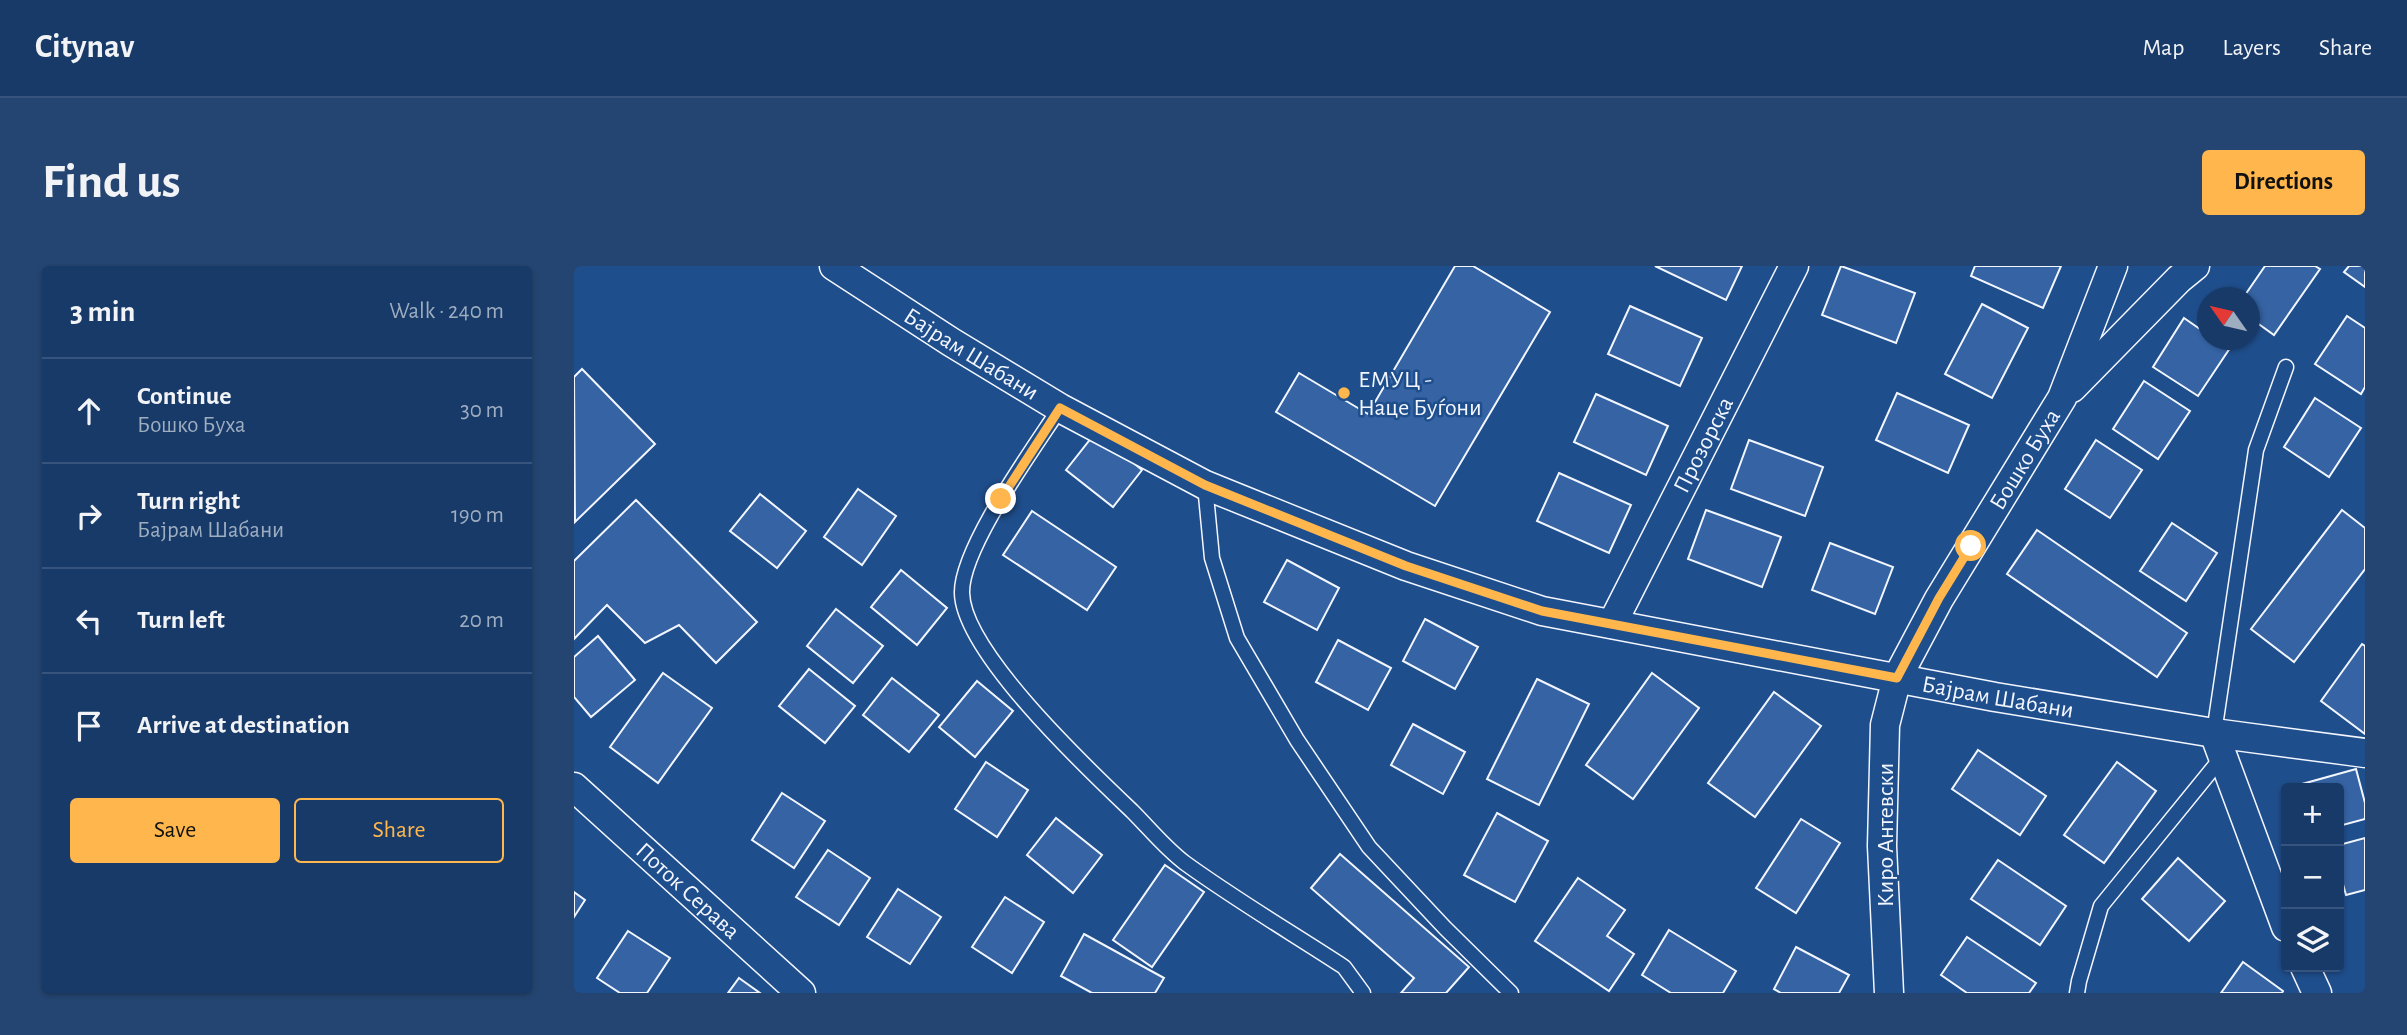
<!DOCTYPE html>
<html lang="en">
<head>
<meta charset="utf-8">
<style>
  body { margin:0; font-family:"Alegreya Sans",sans-serif; background:#244571; color:#f1f3f6 }
  .controls { position:absolute; right:21px; bottom:21px; display:grid; overflow:hidden; border-radius:7px; box-shadow:0 2px 5px #0004 }
  .controls button { width:63px; height:63px; display:grid; place-items:center; padding:0; border:0; border-bottom:2px solid #36547d; background:#173a69; color:#f1f3f6; font:35px sans-serif }
  .compass { position:absolute; left:1623px; top:21px; width:63px; height:63px; border-radius:50%; background:#173a69; box-shadow:0 2px 5px #0004; rotate:304deg }
  .stop { position:absolute; width:21px; height:21px; margin:-16px; border:5px solid #ffb74d; border-radius:50%; background:#fff }
  .stop.end { background:#ffb74d; border-color:#fff; box-shadow:0 2px 7px #0008 }
  .list { margin:0; padding:0; list-style:none }
  h2 { display:flex; justify-content:space-between; align-items:center; height:91px; margin:0; padding:0 28px; font-size:30px }
  h2 small { font-size:23px; font-weight:400; color:#9eadc0 }
  .list li { display:grid; grid-template-columns:46px 1fr auto; gap:21px; align-items:center; box-sizing:border-box; height:105px; padding:0 28px; border-top:2px solid #36547d }
  .list b { display:block; font-size:26px; white-space:nowrap }
  .list p { margin:0; font-size:23px; white-space:nowrap; color:#9eadc0 }
  .list em { font-size:23px; font-style:normal; color:#9eadc0 }
  .actions { display:flex; gap:14px; padding:21px 28px }
  .actions a { flex:1; padding:16px 0; border:2px solid #ffb74d; border-radius:7px; text-align:center; font-size:24px; color:#ffb74d }
  .actions .main { background:#ffb74d; color:#111 }
  .icon { flex:none; width:38px; height:38px; fill:none; stroke:currentColor; stroke-width:2; stroke-linecap:round; stroke-linejoin:round }
  .map { position:relative; flex:none; width:1791px; height:727px; overflow:hidden; border-radius:7px }
  header { display:flex; align-items:center; gap:42px; box-sizing:border-box; height:98px; padding:0 35px; background:#173a69; border-bottom:2px solid #36547d }
  header strong { font-size:33px }
  nav { display:flex; gap:38px; margin-inline-start:auto; font-size:24px }
  .intro { display:flex; align-items:center; justify-content:space-between; box-sizing:border-box; height:168px; padding:0 42px }
  h1 { margin:0; font-size:49px }
  .button { padding:18px 32px; border-radius:7px; background:#ffb74d; color:#111; font-size:24px; font-weight:700 }
  main { display:flex; gap:42px; padding:0 42px }
  aside { flex:1; background:#173a69; border-radius:7px; box-shadow:0 2px 5px #0004 }
  .map>svg:first-child { display:block }
  .building { fill:#3563a3; stroke:#f2f6ff; stroke-width:2 }
  .lines { fill:none; stroke-linecap:round; stroke-linejoin:round }
  .lane-casing { stroke:#f2f6ff; stroke-width:17 }
  .street-casing { stroke:#f2f6ff; stroke-width:31 }
  .lane { stroke:#1f4e8c; stroke-width:14 }
  .street { stroke:#1f4e8c; stroke-width:28 }
  .route { stroke:#ffb74d; stroke-width:9 }
  .poi-dot { fill:#ffb74d; stroke:#1f4e8c; stroke-width:2.5 }
  .labels { text-anchor:middle; stroke-width:5; stroke-linejoin:round; paint-order:stroke }
  .street-label { font-size:24px; fill:#f2f6ff; stroke:#1f4e8c }
  .poi-label { font-size:24px; fill:#f2f6ff; stroke:#1f4e8c; text-anchor:start }
</style>
</head>
<body>
<header>
<strong>Citynav</strong>
<nav><a>Map</a><a>Layers</a><a>Share</a></nav>
</header>
<div class="intro"><h1>Find us</h1><a class="button">Directions</a></div>
<main>
<aside>
<h2>3 min<small>Walk · 240 m</small></h2>
<ul class="list">
<li><svg class="icon" aria-label="ahead" viewBox="0 0 24 24"><path d="M12 20V5M6 11l6-6 6 6"/></svg><div><b>Continue</b><p>Бошко Буха</p></div><em>30 m</em></li>
<li><svg class="icon" aria-label="right" viewBox="0 0 24 24"><path d="M7 20v-9h11M14 6l5 5-5 5"/></svg><div><b>Turn right</b><p>Бајрам Шабани</p></div><em>190 m</em></li>
<li><svg class="icon" aria-label="left" viewBox="0 0 24 24"><path d="M17 20v-9H6M10 6l-5 5 5 5"/></svg><div><b>Turn left</b></div><em>20 m</em></li>
<li><svg class="icon" aria-label="arrive" viewBox="0 0 24 24"><path d="M6 21V4h12l-3 4 3 4H6"/></svg><div><b>Arrive at destination</b></div></li>
</ul>
<div class="actions"><a class="main">Save</a><a>Share</a></div>
</aside>
<div class="map">
<svg width="1791" height="727" viewBox="0 0 1791 727">
  <rect width="100%" height="100%" fill="#1f4e8c"/>
  <g class="building">
    <polygon points="881,0 899,0 976,46 861,240 702,146 725,107 794,148"/>
    <polygon points="1081,0 1168,0 1152,34"/>
    <polygon points="1267,0 1341,27 1322,77 1248,49"/>
    <polygon points="1401,0 1487,0 1469,42 1397,10"/>
    <polygon points="1691,0 1741,0 1746,3 1700,69 1675,51 1675,32 1669,32"/>
    <polygon points="1775,0 1791,0 1791,21 1770,6"/>
    <polygon points="1408,38 1454,62 1418,132 1371,108"/>
    <polygon points="1056,40 1128,72 1106,120 1034,88"/>
    <polygon points="1773,50 1791,62 1791,121 1787,128 1741,98"/>
    <polygon points="1610,52 1633,68 1633,74 1643,74 1656,82 1624,130 1579,101"/>
    <polygon points="8,103 81,178 1,256 0,111"/>
    <polygon points="1570,115 1616,145 1584,193 1539,163"/>
    <polygon points="1323,127 1395,159 1374,207 1302,174"/>
    <polygon points="1022,128 1094,160 1072,209 1000,176"/>
    <polygon points="1741,132 1787,162 1755,211 1710,181"/>
    <polygon points="522,166 568,204 539,241 492,204"/>
    <polygon points="1175,174 1249,201 1231,250 1157,223"/>
    <polygon points="1522,174 1568,204 1536,252 1491,223"/>
    <polygon points="985,207 1057,239 1035,287 963,255"/>
    <polygon points="284,223 322,250 288,299 250,271"/>
    <polygon points="186,228 232,265 203,302 156,265"/>
    <polygon points="62,234 183,356 142,397 105,359 71,377 33,339 0,373 0,295"/>
    <polygon points="1132,244 1207,271 1188,321 1114,293"/>
    <polygon points="1768,244 1791,262 1791,303 1720,396 1677,363"/>
    <polygon points="458,245 542,301 513,344 429,289"/>
    <polygon points="1598,257 1643,287 1612,335 1566,305"/>
    <polygon points="1463,264 1613,367 1583,411 1433,308"/>
    <polygon points="1256,277 1319,301 1301,348 1238,324"/>
    <polygon points="713,294 765,322 743,364 690,336"/>
    <polygon points="327,304 373,342 343,379 297,341"/>
    <polygon points="262,343 309,380 279,417 233,380"/>
    <polygon points="851,353 904,381 881,423 829,395"/>
    <polygon points="24,370 61,414 17,451 0,431 0,391"/>
    <polygon points="764,374 817,402 794,444 742,416"/>
    <polygon points="1788,378 1791,380 1791,468 1747,435"/>
    <polygon points="235,403 281,440 251,477 205,440"/>
    <polygon points="89,407 138,442 84,517 36,481"/>
    <polygon points="1078,407 1125,442 1059,533 1012,499"/>
    <polygon points="318,412 365,449 335,486 289,449"/>
    <polygon points="963,413 1015,438 965,539 913,513"/>
    <polygon points="403,415 439,445 401,491 365,461"/>
    <polygon points="1200,426 1247,460 1181,551 1134,517"/>
    <polygon points="839,458 891,486 869,528 817,499"/>
    <polygon points="1404,484 1472,530 1446,569 1378,523"/>
    <polygon points="412,496 454,524 423,571 381,543"/>
    <polygon points="1543,496 1582,525 1530,597 1490,569"/>
    <polygon points="1782,503 1791,537 1791,553 1765,560 1765,522 1722,522 1721,520"/>
    <polygon points="208,527 251,555 220,602 178,574"/>
    <polygon points="923,547 974,575 941,636 890,609"/>
    <polygon points="482,552 528,589 499,627 453,589"/>
    <polygon points="1227,553 1266,577 1222,647 1182,622"/>
    <polygon points="1791,572 1791,624 1772,629 1765,604 1765,579"/>
    <polygon points="254,584 296,612 265,659 222,631"/>
    <polygon points="766,588 895,701 872,727 827,727 840,712 737,622"/>
    <polygon points="1604,592 1651,635 1615,675 1568,633"/>
    <polygon points="1424,594 1492,640 1466,679 1397,633"/>
    <polygon points="591,599 630,626 578,701 539,674"/>
    <polygon points="1004,612 1051,644 1033,670 1060,688 1035,725 961,675"/>
    <polygon points="324,623 367,651 336,698 293,671"/>
    <polygon points="0,626 11,634 0,651"/>
    <polygon points="431,631 470,656 438,707 398,681"/>
    <polygon points="1095,664 1162,705 1149,727 1097,727 1068,709"/>
    <polygon points="54,665 96,692 73,727 46,727 23,712"/>
    <polygon points="510,668 590,712 581,727 518,727 487,710"/>
    <polygon points="1393,671 1462,717 1455,727 1393,727 1367,709"/>
    <polygon points="1222,681 1275,709 1265,727 1207,727 1200,723"/>
    <polygon points="1669,696 1709,725 1708,727 1647,727"/>
    <polygon points="165,712 186,727 154,727"/>
  </g>
  <g class="lines">
    <g class="lane-casing">
      <g id="lane">
        <path d="M486 142C460 182 387 282 388 327 389 386 515 504 558 545 575 562 592 583 611 597 662 634 718 667 770 701L789 727"/>
        <polyline points="631,219 638,292 663,372 723,474 795,581 871,662 937,727"/>
        <polyline points="1640,467 1682,184 1712,101"/>
        <polyline points="1503,727 1505,715 1527,640 1649,490"/>
      </g>
    </g>
    <g class="street-casing">
      <g id="street">
        <path id="s1" d="M260 0 377 76 486 142 631 219 832 300 968 345 1421 431 1640 467 1791 487"/>
        <polyline points="1498,122 1605,13 1621,0"/>
        <path id="s2" d="M1038 358 1220 0"/>
        <polyline points="1640,467 1712,661"/>
        <path id="s3" d="M0 521 227 727"/>
        <polyline points="1731,701 1743,727"/>
        <path id="s4" d="M1315 727 1308 580 1311 459 1323 412 1365 333 1488 132 1539 0"/>
      </g>
    </g>
    <use href="#lane" class="lane"/>
    <use href="#street" class="street"/>
  </g>
  <g class="lines">
    <polyline class="route" points="427,233 486,142 631,219 832,300 968,345 1323,412 1365,332 1397,280"/>
  </g>
  <circle class="poi-dot" cx="770" cy="127" r="7"/>
  <g class="labels">
    <g class="street-label">
      <text dy="8" stroke="none"><textPath href="#s1" startOffset="163">Бајрам Шабани</textPath></text>
      <text dy="8" stroke="none"><textPath href="#s2" startOffset="201">Прозорска</textPath></text>
      <text dy="8" stroke="none"><textPath href="#s4" startOffset="570">Бошко Буха</textPath></text>
      <text dy="8" stroke="none"><textPath href="#s1" startOffset="1255">Бајрам Шабани</textPath></text>
      <text transform="translate(1311 569) rotate(-90)" y="8">Киро Антевски</text>
      <text dy="8" stroke="none"><textPath href="#s3" startOffset="154">Поток Серава</textPath></text>
    </g>
    <g class="poi-label">
      <text x="784" y="121">ЕМУЦ -<tspan x="784" dy="28">Наце Буѓони</tspan></text>
    </g>
  </g>
</svg>
<div class="controls">
<button>+</button>
<button>−</button>
<button><svg class="icon" aria-label="layers" viewBox="0 0 24 24"><path d="M12 4l9 5-9 5-9-5zM3 14l9 5 9-5"/></svg></button>
</div>
<svg class="compass" viewBox="-18 -18 36 36"><path d="M0-13l5 13h-10z" fill="#e53935"/><path d="M0 13l5-13h-10z" fill="#9eadc0"/></svg>
<div class="stop" style="left:1397px;top:280px"></div>
<div class="stop end" style="left:427px;top:233px"></div>
</div>
</main>
</body>
</html>
